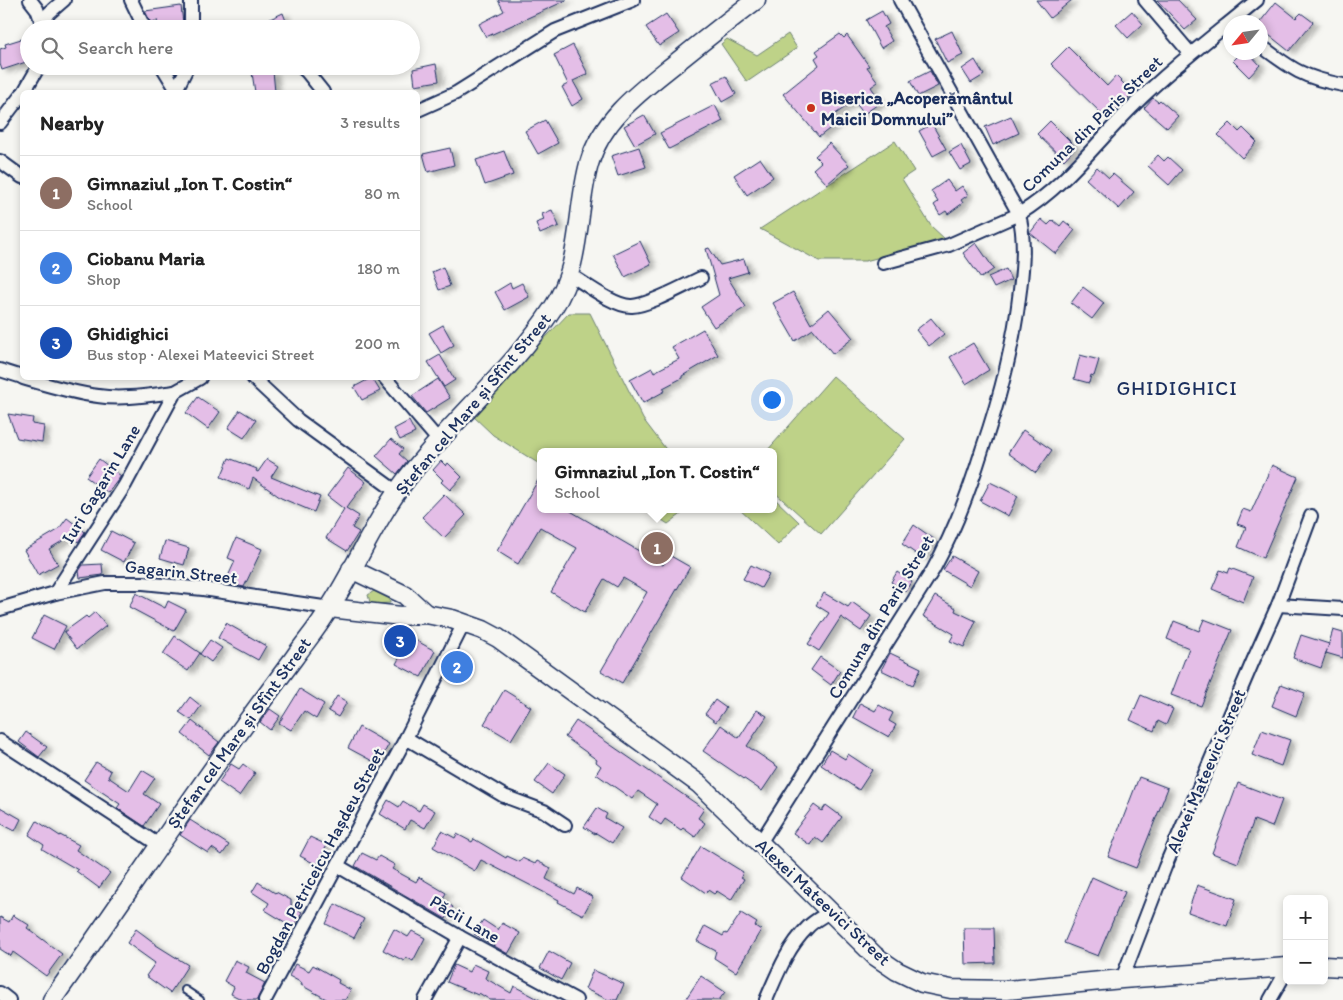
<!DOCTYPE html>
<html lang="en">
<head>
<meta charset="utf-8">
<style>
  body { margin:0; font-family:Itim,sans-serif; background:#f6f6f6; color:#222 }
  .controls { position:absolute; right:15px; bottom:15px; display:grid; overflow:hidden; border-radius:8px; box-shadow:0 2px 8px #0003 }
  .controls button { width:45px; height:45px; display:grid; place-items:center; padding:0; border:0; border-bottom:1px solid #e0e0e0; background:#fff; color:#222; font:25px sans-serif }
  .compass { position:absolute; left:1223px; top:15px; width:45px; height:45px; border-radius:50%; background:#fff; box-shadow:0 2px 8px #0003; rotate:241deg }
  .you { position:absolute; left:771px; top:399px; width:18px; height:18px; margin:-12px; border:4px solid #fff; border-radius:50%; background:#1a73e8; box-shadow:0 0 0 8px #1a73e833 }
  .badge { display:grid; place-items:center; width:32px; height:32px; border-radius:50%; background:#0b8043; color:#fff; font-size:16px; font-weight:700 }
  .pin { position:absolute; translate:-50% -50%; border:2px solid #fff; box-shadow:0 1px 5px #0006 }
  .popup { position:absolute; left:537px; top:448px; width:240px; height:65px; box-sizing:border-box; display:grid; place-content:center; border-radius:8px; background:#fff; filter:drop-shadow(0 1px 4px #0005); font-size:16px; white-space:nowrap; color:#767676 }
  .popup b { font-size:19px; color:#222 }
  .popup::after { content:''; position:absolute; left:50%; top:100%; margin-left:-10px; border:10px solid transparent; border-top-color:#fff }
  .list { margin:0; padding:0; list-style:none }
  h2 { display:flex; justify-content:space-between; align-items:center; height:65px; margin:0; padding:0 20px; font-size:21px }
  h2 small { font-size:16px; font-weight:400; color:#767676 }
  .list li { display:grid; grid-template-columns:32px 1fr auto; gap:15px; align-items:center; box-sizing:border-box; height:75px; padding:0 20px; border-top:1px solid #e0e0e0 }
  .list b { display:block; font-size:19px; white-space:nowrap }
  .list p { margin:0; font-size:16px; white-space:nowrap; color:#767676 }
  .list em { font-size:16px; font-style:normal; color:#767676 }
  .icon { flex:none; width:28px; height:28px; fill:none; stroke:currentColor; stroke-width:2; stroke-linecap:round; stroke-linejoin:round }
  .map { position:relative; flex:none; width:1343px; height:1000px; overflow:hidden }
  .search { position:absolute; background:#fff; box-shadow:0 2px 8px #0003; left:20px; top:20px; width:400px; height:55px; display:flex; align-items:center; gap:12px; box-sizing:border-box; padding:0 18px; border-radius:28px; color:#767676; font-size:19px }
  .panel { position:absolute; background:#fff; box-shadow:0 2px 8px #0003; left:20px; top:90px; width:400px; height:290px; border-radius:8px }
  .map>svg:first-child { display:block }
  .green { fill:#bed288; stroke:#6c8073 }
  .building { fill:#e4bee7; stroke:#1b2f5e; filter:url(#shadow) }
  .lines { fill:none; stroke-linecap:round; stroke-linejoin:round }
  .lane-casing { stroke:#1b2f5e; stroke-width:10 }
  .street-casing { stroke:#1b2f5e; stroke-width:16 }
  .secondary-casing { stroke:#1b2f5e; stroke-width:21 }
  .lane { stroke:#f6f6f2; stroke-width:6 }
  .street { stroke:#f6f6f2; stroke-width:12 }
  .secondary { stroke:#f6f6f2; stroke-width:18 }
  .poi-dot { fill:#c8321e; stroke:#f6f6f2; stroke-width:2 }
  .labels { text-anchor:middle; stroke-width:4.5; stroke-linejoin:round; paint-order:stroke }
  .poi-label { font-size:18px; font-weight:bold; fill:#1b2f5e; stroke:#f6f6f2; text-anchor:start }
  .street-label { font-size:18px; fill:#1b2f5e; stroke:#f6f6f2 }
  .quarter-label { font-size:20px; letter-spacing:1px; fill:#1b2f5e; stroke:#f6f6f2 }
</style>
</head>
<body>
<div class="map">
<svg width="1343" height="1000" viewBox="0 0 1343 1000">
  <defs>
    <filter id="shadow"><feDropShadow dx="5.5" dy="3" stdDeviation="2.5" flood-color="#0004"/></filter>
  </defs>
  <rect width="100%" height="100%" fill="#f6f6f2"/>
  <filter id="ink" filterUnits="userSpaceOnUse"><feTurbulence type="fractalNoise" baseFrequency=".02" numOctaves="2"/><feDisplacementMap in="SourceGraphic" scale="10" xChannelSelector="R" yChannelSelector="G"/><feConvolveMatrix kernelMatrix="1 2 1 2 8 2 1 2 1" color-interpolation-filters="sRGB"/></filter>
  <g filter="url(#ink)">
    <g class="green">
      <polygon points="788,34 797,48 747,82 721,44 727,39 757,55"/>
      <polygon points="895,141 914,171 902,179 931,226 946,240 865,261 819,261 760,229"/>
      <polygon points="569,313 590,313 643,419 668,452 541,452 541,465 493,435 472,415"/>
      <polygon points="833,376 905,439 821,534 773,491 773,452 766,452"/>
      <polygon points="773,497 799,522 778,545 739,509 773,509"/>
      <polygon points="645,509 688,509 668,524"/>
      <polygon points="374,591 390,599 390,603 374,604 370,602 368,595"/>
    </g>
    <g class="building">
      <polygon points="498,0 567,0 486,37 479,24 504,11"/>
      <polygon points="1036,0 1072,0 1050,18"/>
      <polygon points="1157,0 1178,0 1197,20 1185,30"/>
      <polygon points="1276,2 1296,18 1301,13 1313,22 1289,51 1260,28 1260,22"/>
      <polygon points="181,6 183,23 158,26 157,20 151,23 145,11"/>
      <polygon points="882,11 889,24 884,27 892,41 881,48 866,20"/>
      <polygon points="1132,11 1143,24 1128,38 1116,25"/>
      <polygon points="283,13 289,29 274,29 270,19"/>
      <polygon points="666,14 679,33 659,46 646,27"/>
      <polygon points="952,31 963,55 947,63 935,39"/>
      <polygon points="840,34 844,38 847,35 869,66 867,67 878,82 871,87 881,102 864,114 854,101 834,115 839,121 819,137 783,94 819,65 815,58 819,55 816,51"/>
      <polygon points="21,39 29,61 2,70 0,64 0,49 6,47 5,44"/>
      <polygon points="573,45 588,74 573,81 583,99 572,106 562,87 568,84 554,55"/>
      <polygon points="1068,47 1107,86 1116,76 1133,93 1107,119 1051,64"/>
      <polygon points="1242,52 1248,52 1260,65 1249,77 1233,61"/>
      <polygon points="975,60 984,75 971,83 962,69"/>
      <polygon points="436,64 439,81 415,85 413,69"/>
      <polygon points="273,71 275,92 255,92 252,73"/>
      <polygon points="930,71 938,86 918,96 910,81"/>
      <polygon points="726,76 736,94 722,102 712,83"/>
      <polygon points="1153,98 1158,102 1160,100 1178,116 1167,128 1144,108"/>
      <polygon points="715,105 723,121 669,149 660,133"/>
      <polygon points="644,115 655,134 635,145 624,126"/>
      <polygon points="1011,116 1019,133 993,145 985,127"/>
      <polygon points="545,120 558,143 538,154 525,131"/>
      <polygon points="1050,121 1076,147 1064,160 1037,134"/>
      <polygon points="1230,123 1239,132 1243,128 1257,142 1242,158 1218,135"/>
      <polygon points="932,124 946,149 933,156 919,131"/>
      <polygon points="829,143 849,165 827,184 813,169 821,162 815,156"/>
      <polygon points="961,145 971,164 960,170 949,152"/>
      <polygon points="639,147 646,167 618,176 611,156"/>
      <polygon points="450,148 454,165 428,172 423,154"/>
      <polygon points="504,151 513,175 485,185 476,160"/>
      <polygon points="1158,155 1164,161 1168,157 1182,170 1169,185 1148,166"/>
      <polygon points="760,158 773,177 747,195 734,175"/>
      <polygon points="1097,167 1109,178 1113,174 1134,192 1119,209 1086,179"/>
      <polygon points="947,180 955,191 962,186 968,195 961,200 963,203 948,214 946,211 940,215 934,205 938,202 931,191"/>
      <polygon points="552,210 559,226 540,234 536,223 544,220 542,214"/>
      <polygon points="1041,219 1048,225 1053,220 1060,226 1064,221 1075,230 1056,254 1030,233"/>
      <polygon points="640,241 651,264 625,277 613,254"/>
      <polygon points="976,243 994,269 981,278 963,253"/>
      <polygon points="709,248 720,265 744,259 748,272 728,278 746,307 714,327 701,307 719,295 706,249"/>
      <polygon points="443,267 450,286 439,290 432,272"/>
      <polygon points="1006,269 1011,280 994,288 988,277"/>
      <polygon points="510,283 512,288 522,283 529,297 505,310 495,292"/>
      <polygon points="1083,287 1104,303 1092,319 1071,303"/>
      <polygon points="793,292 811,324 829,309 853,338 833,354 813,329 795,341 773,303"/>
      <polygon points="931,318 944,334 929,346 916,330"/>
      <polygon points="443,325 454,345 441,353 429,333"/>
      <polygon points="703,329 718,355 682,376 682,378 663,388 665,391 643,403 630,380 652,368 654,372 679,359 672,347"/>
      <polygon points="973,343 989,370 966,384 950,357"/>
      <polygon points="440,355 455,380 444,387 428,362"/>
      <polygon points="1080,355 1099,360 1094,376 1091,375 1089,383 1074,379"/>
      <polygon points="371,378 372,378 380,391 362,400 354,387"/>
      <polygon points="438,379 450,398 426,413 412,396"/>
      <polygon points="198,397 220,412 208,429 186,413"/>
      <polygon points="240,410 256,420 244,438 228,428"/>
      <polygon points="8,414 33,418 32,424 44,426 42,442 17,438"/>
      <polygon points="409,421 415,433 400,440 394,429"/>
      <polygon points="1023,430 1052,450 1036,473 1008,453"/>
      <polygon points="391,439 403,449 399,454 407,461 397,474 376,456"/>
      <polygon points="229,458 257,469 256,471 258,472 267,459 278,466 271,477 320,497 314,512 281,498 253,478 249,489 221,477"/>
      <polygon points="99,459 121,476 108,493 86,477"/>
      <polygon points="441,461 446,466 448,463 462,477 450,490 441,482 443,480 433,470"/>
      <polygon points="1272,465 1298,477 1263,558 1238,547 1246,527 1237,524 1243,509 1251,512"/>
      <polygon points="348,468 366,482 346,508 359,516 352,528 359,532 347,551 326,538 344,509 327,496"/>
      <polygon points="541,475 541,509 567,509 663,565 669,555 690,567 622,683 601,671 647,592 623,578 617,587 604,579 585,612 551,592 577,548 540,527 518,564 497,551"/>
      <polygon points="990,482 1018,496 1008,516 980,501"/>
      <polygon points="444,494 466,515 444,538 422,517"/>
      <polygon points="67,518 85,532 78,542 71,536 49,549 58,564 38,575 24,550 58,530"/>
      <polygon points="914,525 934,539 922,558 902,544"/>
      <polygon points="111,531 134,543 124,562 101,550"/>
      <polygon points="236,538 262,549 244,587 225,583 235,561 228,558"/>
      <polygon points="165,541 189,548 184,565 160,558"/>
      <polygon points="952,556 978,571 970,586 943,570"/>
      <polygon points="102,564 103,575 80,578 79,571 83,565"/>
      <polygon points="751,565 769,574 761,588 743,579"/>
      <polygon points="1230,568 1253,577 1243,602 1212,589 1220,570 1228,573"/>
      <polygon points="897,572 912,582 906,592 891,582"/>
      <polygon points="136,593 165,608 168,601 186,610 174,631 129,607"/>
      <polygon points="824,593 848,607 852,602 871,616 861,631 841,617 819,651 808,644 829,613 816,605"/>
      <polygon points="935,596 956,608 955,611 976,621 964,647 950,641 954,634 923,616"/>
      <polygon points="95,612 106,626 77,649 64,632 86,616 88,618"/>
      <polygon points="44,615 66,626 54,649 32,638"/>
      <polygon points="1204,619 1232,630 1201,706 1171,695 1189,648 1167,639 1174,621 1199,631"/>
      <polygon points="226,623 266,646 258,660 218,638"/>
      <polygon points="1333,630 1343,633 1343,658 1326,653"/>
      <polygon points="1301,635 1329,644 1321,668 1293,658"/>
      <polygon points="175,636 200,653 188,671 163,654"/>
      <polygon points="410,637 435,651 421,677 396,664"/>
      <polygon points="210,640 222,648 211,662 200,654"/>
      <polygon points="890,653 921,668 913,685 881,670"/>
      <polygon points="820,657 840,671 831,685 811,670"/>
      <polygon points="1281,684 1305,693 1296,716 1272,706"/>
      <polygon points="300,689 324,704 316,719 304,711 291,730 279,723"/>
      <polygon points="504,690 531,707 511,740 484,724"/>
      <polygon points="1141,695 1173,709 1166,725 1158,721 1154,731 1130,720"/>
      <polygon points="337,696 347,702 338,717 328,711"/>
      <polygon points="190,697 201,706 191,720 179,712"/>
      <polygon points="715,700 726,708 716,722 705,714"/>
      <polygon points="860,703 875,711 879,705 893,713 889,721 896,725 889,737 853,717"/>
      <polygon points="270,709 280,716 270,730 260,722"/>
      <polygon points="757,710 767,716 747,746 778,767 762,791 703,751 721,725 739,738"/>
      <polygon points="192,721 219,742 209,755 182,734"/>
      <polygon points="576,721 704,809 698,818 705,823 695,837 683,828 681,830 665,819 661,825 649,817 657,804 638,791 632,799 596,774 601,766 596,762 597,760 565,737"/>
      <polygon points="359,727 389,744 378,764 348,748"/>
      <polygon points="1262,730 1290,740 1281,766 1252,755"/>
      <polygon points="26,732 47,747 39,757 19,742"/>
      <polygon points="830,750 845,759 848,754 872,770 859,790 821,765"/>
      <polygon points="96,762 111,771 108,777 129,791 142,770 155,778 144,794 159,804 144,826 117,808 120,804 84,780"/>
      <polygon points="549,763 565,774 552,794 535,782"/>
      <polygon points="231,764 239,769 243,764 255,773 239,796 219,782"/>
      <polygon points="1139,777 1168,788 1136,868 1108,857"/>
      <polygon points="1238,783 1282,800 1272,827 1254,820 1238,863 1212,853"/>
      <polygon points="388,800 399,807 403,801 419,811 423,804 435,811 425,828 410,820 405,829 380,814"/>
      <polygon points="814,805 822,811 826,805 842,817 823,843 815,837 810,845 793,833"/>
      <polygon points="0,807 21,819 15,831 0,823"/>
      <polygon points="597,808 607,814 605,818 622,828 612,843 596,833 595,834 584,827"/>
      <polygon points="190,820 229,845 222,855 212,848 208,853 180,835"/>
      <polygon points="37,821 60,836 60,835 79,845 76,850 110,873 99,888 76,871 78,870 42,849 44,845 29,835"/>
      <polygon points="442,831 455,838 457,834 472,842 474,839 506,858 507,856 520,862 522,858 535,864 537,861 551,868 546,879 574,894 577,888 593,897 583,915 558,902 559,900 481,860 475,871 433,847"/>
      <polygon points="310,837 327,845 317,865 300,856"/>
      <polygon points="701,846 743,872 741,877 744,879 731,900 717,891 714,894 708,890 706,893 682,877"/>
      <polygon points="362,853 376,860 379,856 395,865 392,869 416,882 419,877 446,893 442,900 453,907 446,919 355,866"/>
      <polygon points="1092,877 1125,892 1098,956 1064,943"/>
      <polygon points="258,882 275,893 276,892 291,900 291,905 302,912 293,927 265,910 269,903 252,892"/>
      <polygon points="1197,885 1236,899 1227,926 1188,912"/>
      <polygon points="335,904 364,919 354,938 326,924"/>
      <polygon points="741,913 757,923 755,926 761,930 736,972 714,958 716,951 697,941 705,926 723,936 725,933 727,934"/>
      <polygon points="13,915 29,925 27,928 62,954 46,976 13,952 11,956 0,949 0,917 9,922"/>
      <polygon points="483,920 498,930 502,923 520,933 508,954 474,934"/>
      <polygon points="964,928 994,928 995,963 965,964"/>
      <polygon points="136,929 156,944 156,945 188,965 170,993 146,976 155,963 127,943"/>
      <polygon points="394,929 408,937 412,931 425,938 413,961 406,957 404,961 383,950"/>
      <polygon points="549,951 570,963 561,980 540,968"/>
      <polygon points="235,960 249,967 246,973 265,983 257,1000 243,1000 231,994 234,987 224,981"/>
      <polygon points="295,964 309,971 313,965 339,980 338,983 351,990 345,1000 328,1000 301,985 302,983 289,976"/>
      <polygon points="473,964 488,971 485,978 511,993 514,986 540,1000 490,1000 479,993 478,995 447,982 454,965 469,972"/>
      <polygon points="593,970 624,984 617,1000 609,1000 585,989"/>
      <polygon points="701,976 725,992 719,1000 685,1000"/>
    </g>
    <g class="lines">
      <g class="lane-casing">
        <polyline id="lane" points="185,990 200,1000"/>
      </g>
      <g class="street-casing">
        <g id="street">
          <polyline points="30,0 37,9 44,29"/>
          <polyline points="131,0 145,29"/>
          <polyline points="191,0 191,29"/>
          <polyline points="1145,0 1190,53"/>
          <polyline points="43,23 49,13 64,0"/>
          <path d="M1260 45C1291 69 1304 78 1343 85"/>
          <polyline points="162,66 178,92"/>
          <polyline points="300,66 307,72 323,92"/>
          <polyline points="176,90 188,66"/>
          <polyline points="24,92 39,66"/>
          <polyline points="418,110 456,93 555,31 633,0"/>
          <polyline points="0,123 22,94"/>
          <polyline points="0,161 22,177"/>
          <polyline points="883,263 949,245 1019,214 900,0"/>
          <path d="M569 274C584 283 615 307 632 306 650 305 683 286 701 278"/>
          <polyline points="0,370 22,377"/>
          <path d="M23 378C47 385 73 393 98 396 123 400 150 395 175 392"/>
          <polyline points="253,378 298,420 397,492"/>
          <polyline points="385,378 439,441"/>
          <polyline points="55,593 125,485 175,392 200,378"/>
          <polyline points="1278,605 1343,609"/>
          <polyline points="0,609 55,593 105,583 143,583 203,589 330,608"/>
          <polyline points="406,738 504,796 544,811 565,825"/>
          <polyline points="0,741 159,845"/>
          <path d="M760 843 933 570C954 532 969 492 982 450 1000 398 1014 345 1020 290 1023 265 1025 239 1019 214 1064 187 1095 144 1132 107 1171 68 1215 35 1257 0"/>
          <polyline points="338,866 460,937 576,1000"/>
          <polyline points="1122,979 1165,867 1253,661 1278,605 1311,516"/>
          <polyline points="0,993 9,1000"/>
          <polyline points="265,1000 406,738 464,623"/>
          <polyline points="425,1000 460,937"/>
          <path d="M766 1000C777 975 787 948 807 928 813 921 822 917 829 912"/>
          <polyline points="1270,1000 1287,970"/>
        </g>
      </g>
      <g class="secondary-casing">
        <g id="secondary">
          <polyline points="351,569 405,595 426,614"/>
          <polyline points="330,608 401,616 426,614 452,619 483,630 498,638 699,784 792,874 875,956 897,971 922,983 951,989 1007,990 1122,979 1287,967"/>
          <polyline points="1324,966 1343,967"/>
          <path d="M52 1000C109 920 163 839 220 759 244 725 269 692 294 658 306 641 320 625 330 607 355 569 372 526 399 489 446 425 510 374 553 308 582 265 576 211 589 164 602 118 642 90 677 62 703 41 729 20 756 0"/>
        </g>
      </g>
      <use href="#lane" class="lane"/>
      <use href="#street" class="street"/>
      <use href="#secondary" class="secondary"/>
    </g>
  </g>
  <circle class="poi-dot" cx="811" cy="108" r="5"/>
  <g class="labels">
    <g class="poi-label">
      <text x="821" y="104">Biserica „Acoperământul<tspan x="821" dy="21">Maicii Domnului”</tspan></text>
    </g>
    <g class="street-label">
      <text transform="translate(1092 124) rotate(-44)" y="6">Comuna din Paris Street</text>
      <text transform="translate(473 404) rotate(-50)" y="6">Ștefan cel Mare și Sfînt Street</text>
      <text transform="translate(101 484) rotate(-59)" y="6">Iuri Gagarin Lane</text>
      <text transform="translate(181 572) rotate(6)" y="6">Gagarin Street</text>
      <text transform="translate(881 617) rotate(-59)" y="6">Comuna din Paris Street</text>
      <text transform="translate(239 733) rotate(-54)" y="6">Ștefan cel Mare și Sfînt Street</text>
      <text transform="translate(1206 771) rotate(-67)" y="6">Alexei Mateevici Street</text>
      <text transform="translate(320 861) rotate(-62)" y="6">Bogdan Petriceicu Hașdeu Street</text>
      <text transform="translate(823 902) rotate(43)" y="6">Alexei Mateevici Street</text>
      <text transform="translate(465 919) rotate(30)" y="6">Păcii Lane</text>
    </g>
    <g class="quarter-label">
      <text x="1177" y="395">GHIDIGHICI</text>
    </g>
  </g>
</svg>
<div class="controls">
<button>+</button>
<button>−</button>
</div>
<svg class="compass" viewBox="-18 -18 36 36"><path d="M0-13l5 13h-10z" fill="#e53935"/><path d="M0 13l5-13h-10z" fill="#767676"/></svg>
<div class="you"></div>
<div class="pin badge" style="left:657px;top:548px;background:#8d6e63">1</div>
<div class="popup"><b>Gimnaziul „Ion T. Costin“</b>School</div>
<div class="pin badge" style="left:457px;top:667px;background:#3f7fe0">2</div>
<div class="pin badge" style="left:400px;top:641px;background:#1a4fb4">3</div>
<div class="search"><svg class="icon" aria-label="search" viewBox="0 0 24 24"><circle cx="10" cy="10" r="6"/><path d="M15 15l6 6"/></svg>Search here</div>
<section class="panel">
<h2>Nearby<small>3 results</small></h2>
<ul class="list">
<li><span class="badge" style="background:#8d6e63">1</span><div><b>Gimnaziul „Ion T. Costin“</b><p>School</p></div><em>80 m</em></li>
<li><span class="badge" style="background:#3f7fe0">2</span><div><b>Ciobanu Maria</b><p>Shop</p></div><em>180 m</em></li>
<li><span class="badge" style="background:#1a4fb4">3</span><div><b>Ghidighici</b><p>Bus stop · Alexei Mateevici Street</p></div><em>200 m</em></li>
</ul>
</section>
</div>
</body>
</html>
